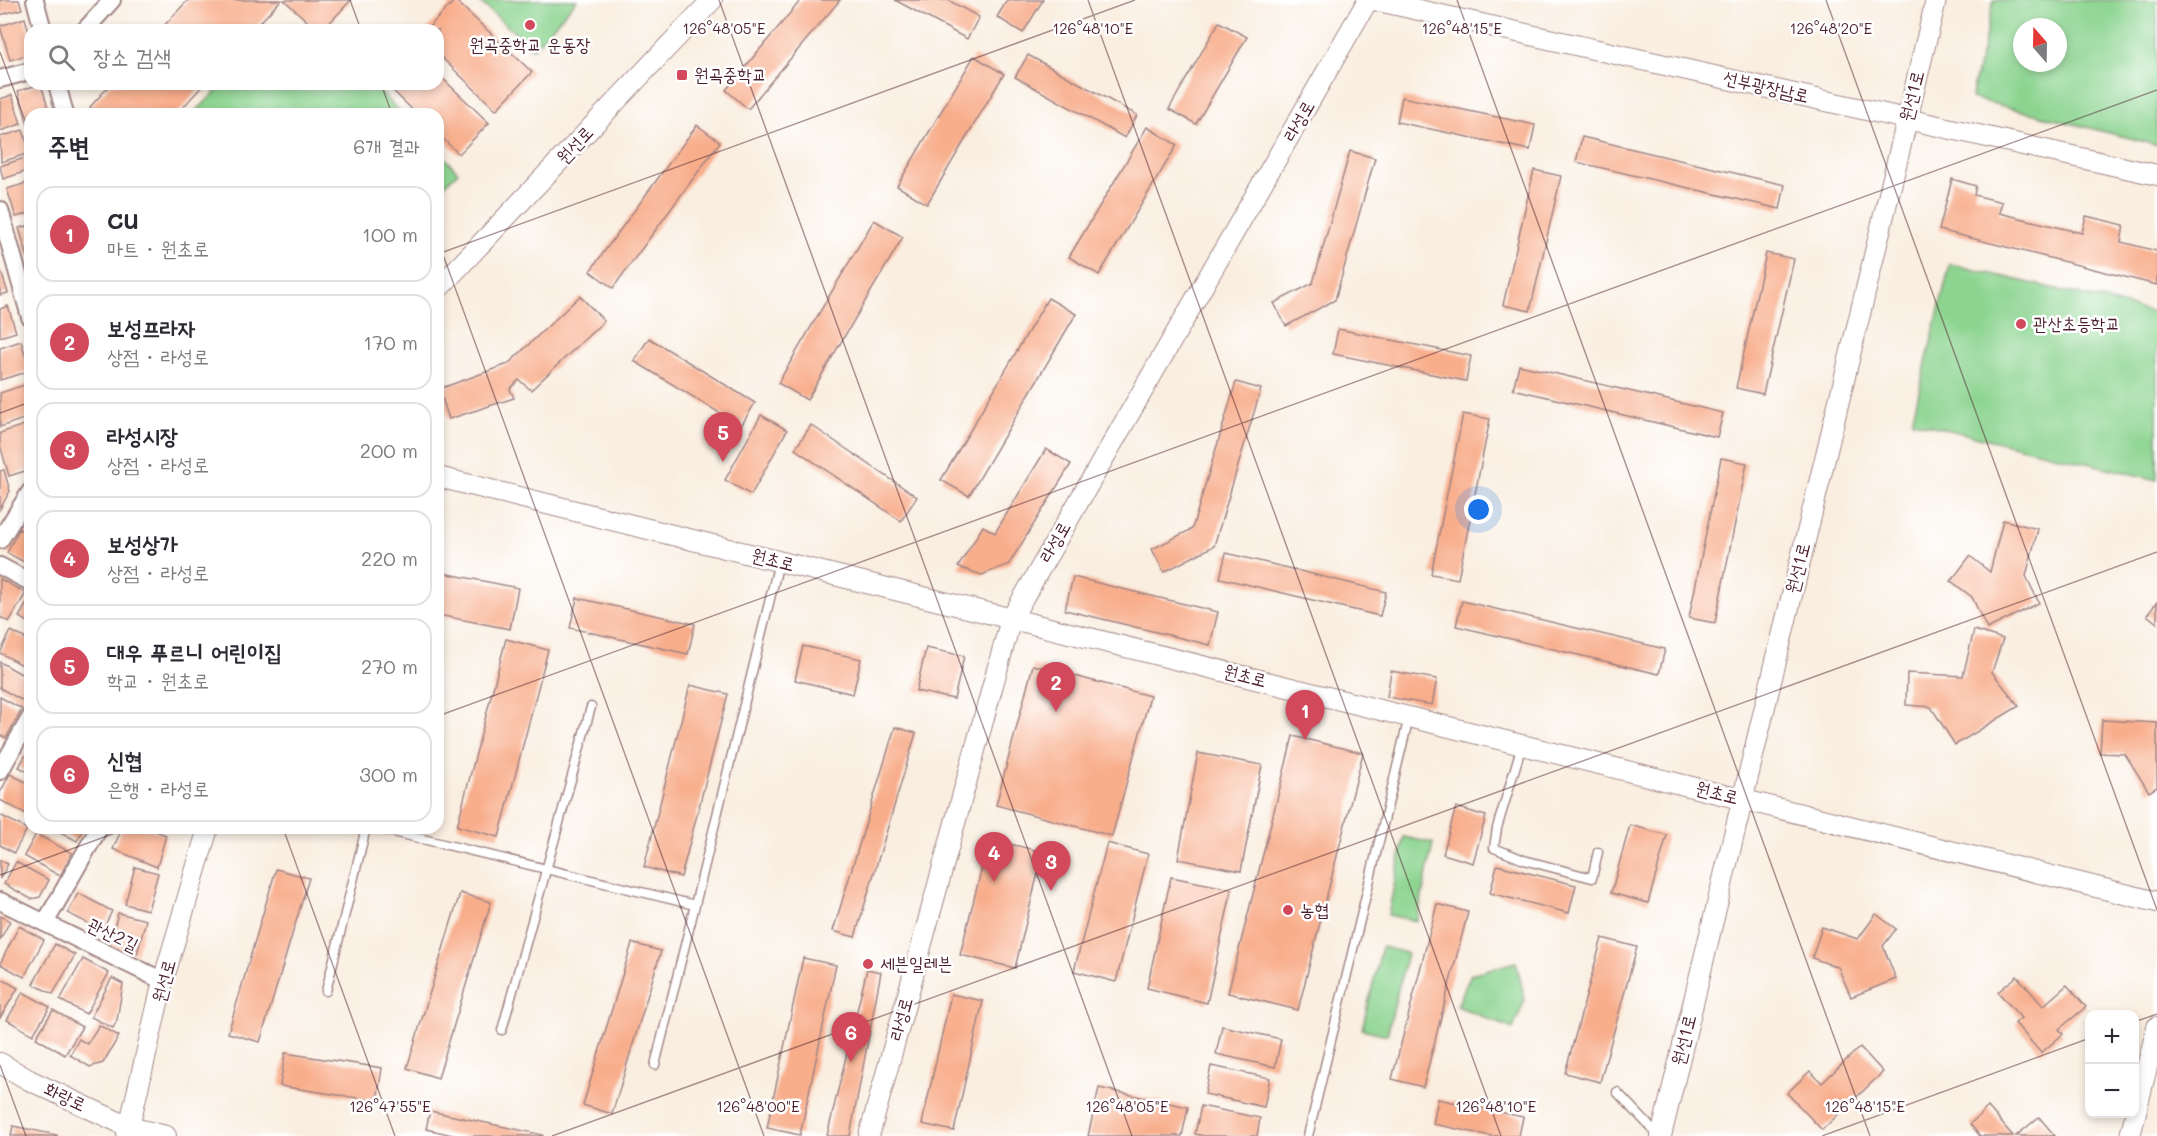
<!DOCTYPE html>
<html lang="ko">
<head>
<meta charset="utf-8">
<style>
  body { margin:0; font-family:Mali,"Poor Story",sans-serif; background:#f2f2f3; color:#2b2b33 }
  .controls { position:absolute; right:18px; bottom:18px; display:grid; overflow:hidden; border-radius:12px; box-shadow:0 3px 9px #0003 }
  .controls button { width:54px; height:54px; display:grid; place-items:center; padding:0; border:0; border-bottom:2px solid #e1e1e2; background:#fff; color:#2b2b33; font:30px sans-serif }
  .compass { position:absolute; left:2013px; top:18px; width:54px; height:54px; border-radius:50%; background:#fff; box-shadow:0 3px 9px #0003; rotate:340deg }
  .you { position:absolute; left:1479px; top:510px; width:21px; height:21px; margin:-15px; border:4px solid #fff; border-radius:50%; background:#1a73e8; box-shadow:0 0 0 9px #1a73e833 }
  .badge { display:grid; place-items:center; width:39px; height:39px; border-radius:50%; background:#d1495b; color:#fff; font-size:20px; font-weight:700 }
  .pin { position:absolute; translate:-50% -50px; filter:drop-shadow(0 2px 3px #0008) }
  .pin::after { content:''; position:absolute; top:32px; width:21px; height:18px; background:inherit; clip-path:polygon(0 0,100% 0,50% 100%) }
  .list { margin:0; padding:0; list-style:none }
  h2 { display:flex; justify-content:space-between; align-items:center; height:78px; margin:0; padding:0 24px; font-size:26px }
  h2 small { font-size:20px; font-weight:400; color:#7c7c81 }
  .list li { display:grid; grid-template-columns:39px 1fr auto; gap:18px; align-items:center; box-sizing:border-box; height:96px; margin:0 12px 12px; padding:0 12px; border:2px solid #e1e1e2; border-radius:18px }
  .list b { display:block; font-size:22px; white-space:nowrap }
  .list p { margin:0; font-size:20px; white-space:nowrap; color:#7c7c81 }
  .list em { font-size:20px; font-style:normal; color:#7c7c81 }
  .icon { flex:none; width:33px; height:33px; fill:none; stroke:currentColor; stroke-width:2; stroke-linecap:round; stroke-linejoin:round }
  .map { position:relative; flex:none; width:2157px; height:1136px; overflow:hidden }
  .search { position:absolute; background:#fff; box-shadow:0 3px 9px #0003; left:24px; top:24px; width:420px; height:66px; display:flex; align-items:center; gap:15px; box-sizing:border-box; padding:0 21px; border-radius:18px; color:#7c7c81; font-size:22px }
  .panel { position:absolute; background:#fff; box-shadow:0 3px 9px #0003; left:24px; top:108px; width:420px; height:726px; border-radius:18px }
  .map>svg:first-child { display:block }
  .green { fill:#8cd490; stroke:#6b7a5e; stroke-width:1.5; fill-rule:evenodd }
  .building { fill:#f8ad8b }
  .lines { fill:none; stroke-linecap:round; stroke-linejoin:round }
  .service-casing { stroke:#a28686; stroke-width:11 }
  .minor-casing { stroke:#a28686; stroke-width:20 }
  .tertiary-casing { stroke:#a28686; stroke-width:22 }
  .service { stroke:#fff; stroke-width:8 }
  .minor { stroke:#fff; stroke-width:16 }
  .tertiary { stroke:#fff; stroke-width:20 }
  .ticks { fill:none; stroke:#4a1f2b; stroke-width:1.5; stroke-opacity:0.45 }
  .poi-dot { fill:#d1495b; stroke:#fff; stroke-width:2 }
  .labels { text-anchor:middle; stroke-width:5; stroke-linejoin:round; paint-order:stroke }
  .poi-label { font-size:18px; fill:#4a1f2b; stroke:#fff; text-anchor:start }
  .street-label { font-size:18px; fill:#4a1f2b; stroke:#fff }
  .ticks-label { font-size:15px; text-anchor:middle; fill:#4a1f2b; stroke:#fff; stroke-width:5; stroke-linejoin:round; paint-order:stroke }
</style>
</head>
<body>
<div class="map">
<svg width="2157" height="1136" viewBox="0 0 2157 1136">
  <rect width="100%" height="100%" fill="#fff"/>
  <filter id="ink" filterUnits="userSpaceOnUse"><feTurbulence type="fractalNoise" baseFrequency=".0167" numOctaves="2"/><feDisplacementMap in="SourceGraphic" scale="12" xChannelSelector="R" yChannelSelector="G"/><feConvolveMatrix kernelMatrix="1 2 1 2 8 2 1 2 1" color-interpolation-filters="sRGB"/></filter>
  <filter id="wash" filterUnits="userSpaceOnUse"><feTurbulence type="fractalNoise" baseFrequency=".008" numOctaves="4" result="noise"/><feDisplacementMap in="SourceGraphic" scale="24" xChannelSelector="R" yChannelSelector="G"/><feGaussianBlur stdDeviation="1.35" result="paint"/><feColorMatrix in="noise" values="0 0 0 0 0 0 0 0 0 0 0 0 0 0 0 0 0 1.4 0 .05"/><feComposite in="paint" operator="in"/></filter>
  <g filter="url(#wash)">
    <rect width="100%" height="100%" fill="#f9eee0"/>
    <g class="green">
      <polygon points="478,0 577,0 533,49"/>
      <path d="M1994 0H2157V145L1971 98ZM2022 27H2058V63H2022Z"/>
      <polygon points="224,84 373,84 402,114 193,114"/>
      <polygon points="438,151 458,172 438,191"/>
      <polygon points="1950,264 2157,313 2157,480 1912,421"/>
      <polygon points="1404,837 1433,843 1417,921 1388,915"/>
      <polygon points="1382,947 1407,953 1387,1035 1362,1029"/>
      <polygon points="1516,962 1525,1000 1513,1029 1457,1006 1471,974"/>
    </g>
    <g id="blocks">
      <g class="building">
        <polygon points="0,0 19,0 22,9 0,15"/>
        <polygon points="188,0 281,0 253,30 160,30"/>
        <polygon points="284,0 351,0 323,30 317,30"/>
        <polygon points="455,0 532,72 496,110 438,54 438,30 426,30"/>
        <polygon points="801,0 840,0 748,109 726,90"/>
        <polygon points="895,0 948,0 979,17 967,39"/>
        <polygon points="1007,0 1043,0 1023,33 997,17"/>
        <polygon points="25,18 30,36 30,54 10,60 0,26"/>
        <polygon points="1219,22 1247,37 1196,124 1169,109"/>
        <polygon points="1028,55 1137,115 1125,138 1015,77"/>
        <polygon points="974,56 1004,74 927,204 897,186"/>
        <polygon points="438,74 489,123 459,154 438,134 438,114 417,114 386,84 438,84"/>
        <polygon points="41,84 50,114 30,114 30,124 28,125 18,91"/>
        <polygon points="111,84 204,84 177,114 98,114 90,107"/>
        <polygon points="12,95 21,124 0,131 0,99"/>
        <polygon points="1402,97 1535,125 1530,150 1397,122"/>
        <polygon points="697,125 720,142 613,288 590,271"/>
        <polygon points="1147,127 1177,145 1099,275 1069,257"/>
        <polygon points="23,130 30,153 1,162 0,137"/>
        <polygon points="1582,137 1785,185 1780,209 1576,162"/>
        <polygon points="1350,151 1375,158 1335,300 1286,326 1274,303 1313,283"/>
        <polygon points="28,157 30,170 3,179 0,166"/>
        <polygon points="1534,170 1561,176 1530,311 1503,305"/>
        <polygon points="1952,179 1976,186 1974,195 2002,202 1999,213 2082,233 2086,216 2124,225 2121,242 2157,251 2157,285 1939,230"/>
        <polygon points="30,182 30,213 16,217 7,189"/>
        <polygon points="874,220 903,237 807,400 778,383"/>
        <polygon points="27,226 28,229 30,228 29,261 19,228"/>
        <polygon points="1766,253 1794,259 1763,394 1736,388"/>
        <polygon points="0,268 8,293 0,295"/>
        <polygon points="580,296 604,321 531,390 519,380 510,389 514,398 449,419 439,389 508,364"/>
        <polygon points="1048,298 1076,314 969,496 941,480"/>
        <polygon points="8,306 16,332 0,337 0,309"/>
        <polygon points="1338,329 1471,356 1466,381 1333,354"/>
        <polygon points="649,338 755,403 741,426 634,361"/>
        <polygon points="21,341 30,371 0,380 0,348"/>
        <polygon points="1519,365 1723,413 1717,437 1513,389"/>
        <polygon points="1236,382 1261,389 1214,546 1164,572 1152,549 1192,529"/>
        <polygon points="30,383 30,417 0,427 0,393"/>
        <polygon points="1463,414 1490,419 1458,579 1431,574"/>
        <polygon points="761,415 787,430 751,495 725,480"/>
        <polygon points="30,423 30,467 28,470 9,476 0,445 0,433"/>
        <polygon points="811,425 917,497 901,521 795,449"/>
        <polygon points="1046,449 1071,464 1009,564 982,575 958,567 983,526 995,533"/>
        <polygon points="1721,458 1747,463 1715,623 1689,618"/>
        <polygon points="4,470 10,491 0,509 0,471"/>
        <polygon points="2003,520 2038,529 2026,576 2039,603 1987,629 1972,597 1951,581 1970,556 1990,572"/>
        <polygon points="19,529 30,535 30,565 7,553"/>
        <polygon points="1226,553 1386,592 1380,616 1220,578"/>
        <polygon points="438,572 518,588 510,629 438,615"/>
        <polygon points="1073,577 1218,612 1210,645 1065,610"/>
        <polygon points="0,579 26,593 9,622 0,617"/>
        <polygon points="30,598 30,623 19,617"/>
        <polygon points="577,598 695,624 688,654 570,628"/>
        <polygon points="1462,601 1665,649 1659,674 1456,626"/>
        <polygon points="2157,602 2157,623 2147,615"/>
        <polygon points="1974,630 2003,639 1992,672 2019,706 1955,745 1931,707 1906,705 1907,673 1963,676"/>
        <polygon points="11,631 30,641 30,669 0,653"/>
        <polygon points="506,639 548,650 499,837 457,826"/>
        <polygon points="803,646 861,659 853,694 795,680"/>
        <polygon points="926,648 964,656 954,699 916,691"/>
        <polygon points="0,662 30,679 30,688 23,701 0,688"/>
        <polygon points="1033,665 1150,696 1112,836 996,805"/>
        <polygon points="1391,671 1437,679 1432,705 1387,697"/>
        <polygon points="690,685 728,694 681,877 644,867"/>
        <polygon points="0,697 22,709 6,738 0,735"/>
        <polygon points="2102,720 2157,723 2157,787 2149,792 2125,754 2100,753"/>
        <polygon points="895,727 916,733 855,937 833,931"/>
        <polygon points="1293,736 1363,753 1298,1010 1228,993"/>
        <polygon points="30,747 30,773 19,767"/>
        <polygon points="1198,753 1262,765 1241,871 1178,859"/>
        <polygon points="10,774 30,784 30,816 0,800 0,793"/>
        <polygon points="1456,807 1486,816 1473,863 1443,854"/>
        <polygon points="0,815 27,829 14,853 0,845"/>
        <polygon points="1630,825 1667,835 1648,903 1611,893"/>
        <polygon points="53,828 84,828 77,841"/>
        <polygon points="122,828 148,828 166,835 157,867 113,849"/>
        <polygon points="36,834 72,853 60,876 24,856"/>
        <polygon points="989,839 1043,852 1015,968 960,955"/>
        <polygon points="1107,843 1148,854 1116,982 1074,971"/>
        <polygon points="0,860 8,864 0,879"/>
        <polygon points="16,862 49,880 40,897 31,899 4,884"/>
        <polygon points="1497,865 1576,885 1569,913 1490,893"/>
        <polygon points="135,867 158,873 148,910 125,904"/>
        <polygon points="276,869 309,878 260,1042 228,1033"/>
        <polygon points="1171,877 1232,889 1207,1003 1147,988"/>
        <polygon points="78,893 112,911 102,931 68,913"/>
        <polygon points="460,893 491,902 438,1078 407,1068"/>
        <polygon points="1437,904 1468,912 1423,1087 1392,1079"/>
        <polygon points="118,913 146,920 137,954 109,947"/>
        <polygon points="1876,914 1896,929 1883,946 1896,979 1851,997 1838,967 1812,958 1822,927 1858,939"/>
        <polygon points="0,916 10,921 0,940"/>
        <polygon points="19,926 44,940 24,977 0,964"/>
        <polygon points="1602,938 1637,947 1600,1082 1565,1073"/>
        <polygon points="632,943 661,951 612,1114 583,1105"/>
        <polygon points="55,944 75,955 53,994 33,984"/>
        <polygon points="803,958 836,965 800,1135 767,1128"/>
        <polygon points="83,959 109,973 86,1014 60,1000"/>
        <polygon points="867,969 881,972 850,1136 827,1136"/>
        <polygon points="2017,976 2043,1006 2067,985 2086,1007 2059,1029 2063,1034 2041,1053 2015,1023 2021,1018 1998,992"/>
        <polygon points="0,978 18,988 0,1018"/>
        <polygon points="112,978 123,984 117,1020 113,1028 91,1017"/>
        <polygon points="23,992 50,1007 33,1035 7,1020"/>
        <polygon points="951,994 983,1001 954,1131 922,1124"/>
        <polygon points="53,1010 82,1027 65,1055 36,1038"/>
        <polygon points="99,1025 119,1036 103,1063 90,1067 70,1055 79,1039 87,1044"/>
        <polygon points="1222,1026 1281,1039 1275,1067 1216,1054"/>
        <polygon points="1860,1047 1883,1072 1822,1130 1787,1093 1810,1071 1822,1083"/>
        <polygon points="285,1053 382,1068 377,1101 280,1086"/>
        <polygon points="1211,1066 1270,1078 1264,1107 1205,1094"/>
        <polygon points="1099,1088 1188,1107 1182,1136 1088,1136"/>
        <polygon points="1438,1099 1523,1117 1519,1136 1491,1136 1433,1124"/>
        <polygon points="1201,1106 1260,1118 1257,1136 1204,1136 1195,1134"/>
        <polygon points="1988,1107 2013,1136 1980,1136 1970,1124"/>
        <polygon points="430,1111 543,1135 543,1136 457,1136 426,1129"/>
        <polygon points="2039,1117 2055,1136 2016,1136"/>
        <polygon points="13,1126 57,1135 57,1136 11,1136"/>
      </g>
    </g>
  </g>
  <g filter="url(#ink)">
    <use href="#blocks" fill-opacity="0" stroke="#a28686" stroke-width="1.5"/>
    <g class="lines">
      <g class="service-casing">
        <g id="service">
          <polyline points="1522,745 1497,828 1494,848 1524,860 1592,878 1598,852"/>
          <polyline points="377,828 695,905 779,562"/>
          <polyline points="326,991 366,828"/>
          <polyline points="502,1030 591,707"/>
          <polyline points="655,1065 695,905"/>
          <polyline points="1617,1092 1659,1136"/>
          <polyline points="1308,1136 1409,717"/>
        </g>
      </g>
      <g class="minor-casing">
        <g id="minor">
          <polyline points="35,0 43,30"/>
          <polyline points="85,30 112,0"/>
          <polyline points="0,79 30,71"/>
          <polyline points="57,84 65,114"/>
          <polyline points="0,210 30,317"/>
          <polyline points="0,540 30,492"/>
          <polyline points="0,566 30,582"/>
          <polyline points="0,771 30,718"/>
          <polyline points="0,901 163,981"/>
          <polyline points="45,923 99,828"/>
        </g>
      </g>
      <g class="tertiary-casing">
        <g id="tertiary">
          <polyline points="1374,0 2157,175"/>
          <polyline points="438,289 712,0"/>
          <polyline points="438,477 2157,902"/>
          <polyline points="0,1063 29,1080 129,1127 166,1136"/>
          <polyline points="127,1136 163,981 208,828"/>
          <polyline points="869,1136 1011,619 1368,0"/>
          <polyline points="1661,1136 1936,0"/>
          <polyline points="2130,1136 2157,1027"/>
        </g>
      </g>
      <use href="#service" class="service"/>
      <use href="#minor" class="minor"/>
      <use href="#tertiary" class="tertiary"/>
    </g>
  </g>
  <path class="ticks" d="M350 0 361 30M719 0 1132 1136M1088 0 1501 1136M1457 0 1870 1136M1826 0 2157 910M0 52 30 134M381 84 392 114M438 241 764 1136M438 254 1135 0M0 413 30 402M438 716 2157 90M283 828 395 1136M0 875 129 828M2134 1022 2157 1014M0 1065 26 1136M552 1136 2157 552M1822 1136 2090 1038"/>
  <g class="poi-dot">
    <circle cx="530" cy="25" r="6"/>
    <rect x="676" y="69" width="12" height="12" rx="3"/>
    <circle cx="2021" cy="324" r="6"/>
    <circle cx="1288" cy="910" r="6"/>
    <circle cx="868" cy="964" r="6"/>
  </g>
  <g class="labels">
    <g class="poi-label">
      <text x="530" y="51" text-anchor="middle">원곡중학교 운동장</text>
      <text x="694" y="81">원곡중학교</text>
      <text x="2033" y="330">관산초등학교</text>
      <text x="1300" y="916">농협</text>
      <text x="880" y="970">세븐일레븐</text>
    </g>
    <g class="street-label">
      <text transform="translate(1766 87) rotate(13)" y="6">선부광장남로</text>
      <text transform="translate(1912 96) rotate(-76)" y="6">원선1로</text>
      <text transform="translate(1299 121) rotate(-60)" y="6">라성로</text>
      <text transform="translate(575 145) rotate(-47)" y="6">원선로</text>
      <text transform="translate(1055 542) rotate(-60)" y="6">라성로</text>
      <text transform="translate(773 560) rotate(14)" y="6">원초로</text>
      <text transform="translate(1798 568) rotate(-76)" y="6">원선1로</text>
      <text transform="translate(1245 676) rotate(14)" y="6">원초로</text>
      <text transform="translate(1717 793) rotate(14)" y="6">원초로</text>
      <text transform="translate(113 935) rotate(26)" y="6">관산2길</text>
      <text transform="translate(164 981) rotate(-75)" y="6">원선로</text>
      <text transform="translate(901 1019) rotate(-75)" y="6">라성로</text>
      <text transform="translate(1684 1040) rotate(-76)" y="6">원선1로</text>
      <text transform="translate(65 1097) rotate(25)" y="6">화랑로</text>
    </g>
  </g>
  <g class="ticks-label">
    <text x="724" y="34">126°48'05"E</text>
    <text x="1093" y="34">126°48'10"E</text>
    <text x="1462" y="34">126°48'15"E</text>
    <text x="1831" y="34">126°48'20"E</text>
    <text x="390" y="1112">126°47'55"E</text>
    <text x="758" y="1112">126°48'00"E</text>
    <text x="1127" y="1112">126°48'05"E</text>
    <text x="1496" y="1112">126°48'10"E</text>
    <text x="1865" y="1112">126°48'15"E</text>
  </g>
</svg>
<div class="controls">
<button>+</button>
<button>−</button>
</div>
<svg class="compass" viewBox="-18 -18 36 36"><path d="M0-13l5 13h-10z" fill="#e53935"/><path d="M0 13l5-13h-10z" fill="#7c7c81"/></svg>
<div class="you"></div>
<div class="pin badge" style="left:1305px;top:740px">1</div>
<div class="pin badge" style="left:1056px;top:712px">2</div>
<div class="pin badge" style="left:1051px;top:891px">3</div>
<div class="pin badge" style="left:994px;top:882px">4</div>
<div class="pin badge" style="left:723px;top:462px">5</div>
<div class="pin badge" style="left:851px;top:1062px">6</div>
<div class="search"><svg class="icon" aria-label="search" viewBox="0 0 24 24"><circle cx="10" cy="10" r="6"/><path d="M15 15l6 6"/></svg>장소 검색</div>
<section class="panel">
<h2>주변<small>6개 결과</small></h2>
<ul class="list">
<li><span class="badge">1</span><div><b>CU</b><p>마트 · 원초로</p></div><em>100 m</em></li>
<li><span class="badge">2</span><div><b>보성프라자</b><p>상점 · 라성로</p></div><em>170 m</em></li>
<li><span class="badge">3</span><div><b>라성시장</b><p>상점 · 라성로</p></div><em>200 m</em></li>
<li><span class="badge">4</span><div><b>보성상가</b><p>상점 · 라성로</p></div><em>220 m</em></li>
<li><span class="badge">5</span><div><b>대우 푸르니 어린이집</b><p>학교 · 원초로</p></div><em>270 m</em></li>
<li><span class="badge">6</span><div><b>신협</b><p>은행 · 라성로</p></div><em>300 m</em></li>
</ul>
</section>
</div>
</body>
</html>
